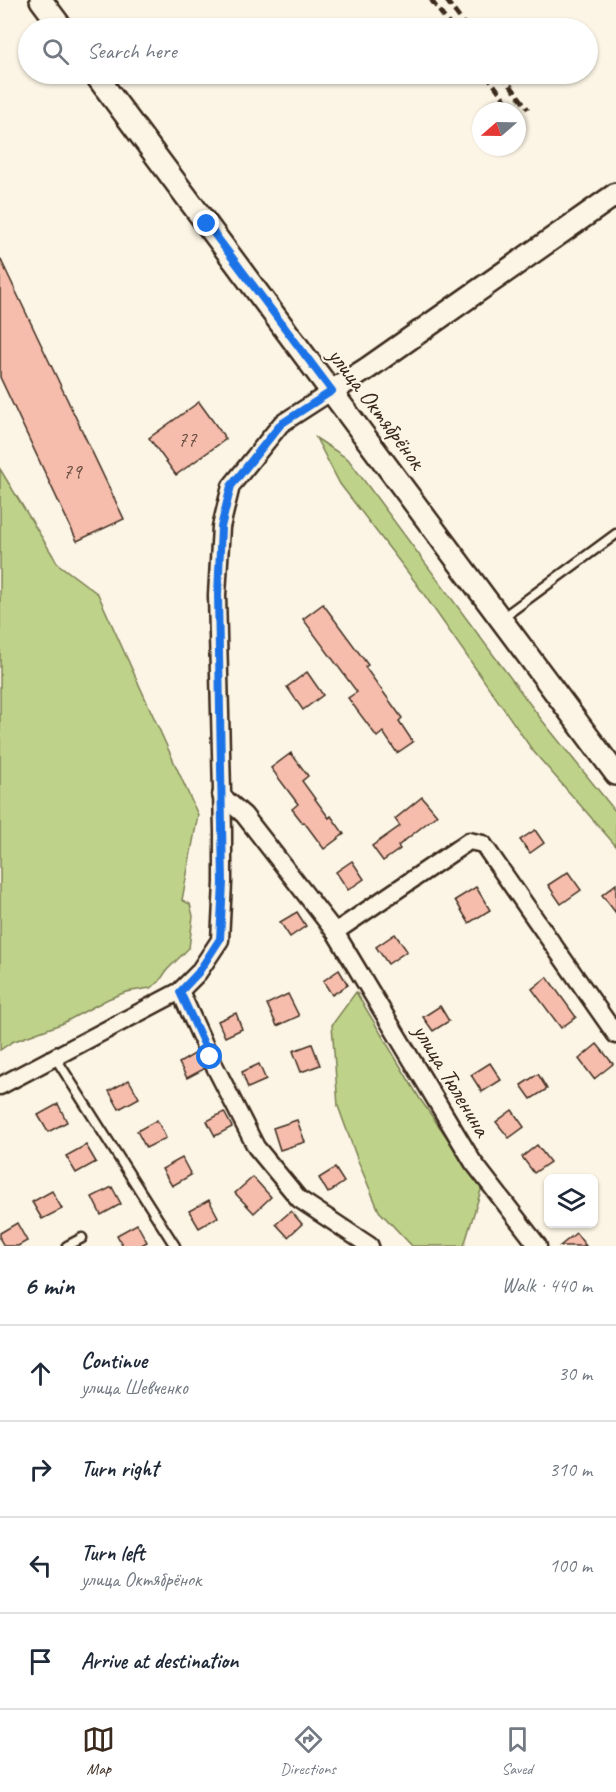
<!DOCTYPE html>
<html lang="en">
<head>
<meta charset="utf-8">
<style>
  body { margin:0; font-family:Caveat,sans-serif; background:#f6f6f7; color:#1f2937 }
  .controls { position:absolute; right:18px; bottom:18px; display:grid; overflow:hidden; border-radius:9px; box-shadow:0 2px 4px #0004 }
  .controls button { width:54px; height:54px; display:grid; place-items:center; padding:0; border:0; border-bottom:2px solid #e0e1e3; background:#fff; color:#1f2937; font:30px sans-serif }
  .compass { position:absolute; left:472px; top:102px; width:54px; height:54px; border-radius:50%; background:#fff; box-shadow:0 2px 4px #0004; rotate:250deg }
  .stop { position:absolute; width:18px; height:18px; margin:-14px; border:4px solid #1a73e8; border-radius:50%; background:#fff }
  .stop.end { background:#1a73e8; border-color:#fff; box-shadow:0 2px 6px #0008 }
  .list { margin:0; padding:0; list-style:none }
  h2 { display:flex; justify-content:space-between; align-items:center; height:78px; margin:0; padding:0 24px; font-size:26px }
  h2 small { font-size:20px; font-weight:400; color:#747a83 }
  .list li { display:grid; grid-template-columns:39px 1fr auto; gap:18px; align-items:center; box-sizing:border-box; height:96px; padding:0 24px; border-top:2px solid #e0e1e3 }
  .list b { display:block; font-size:22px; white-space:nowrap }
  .list p { margin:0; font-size:20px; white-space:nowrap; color:#747a83 }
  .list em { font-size:20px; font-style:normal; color:#747a83 }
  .icon { flex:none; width:33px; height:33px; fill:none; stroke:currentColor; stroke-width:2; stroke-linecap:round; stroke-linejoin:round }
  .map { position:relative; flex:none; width:616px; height:1246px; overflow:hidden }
  .search { position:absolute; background:#fff; box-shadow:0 2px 4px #0004; left:18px; right:18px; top:18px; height:66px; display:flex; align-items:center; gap:15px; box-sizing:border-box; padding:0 21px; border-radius:33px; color:#747a83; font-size:22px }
  .sheet { height:462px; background:#fff }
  nav { display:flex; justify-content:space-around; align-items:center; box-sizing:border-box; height:84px; border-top:2px solid #e0e1e3; background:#fff; font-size:16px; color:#747a83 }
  nav a { display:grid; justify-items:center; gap:3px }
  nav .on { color:#3b2a1e }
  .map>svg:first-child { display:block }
  .green { fill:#bed389; stroke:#7c7e54; stroke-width:1.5 }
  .building { fill:#f6bdac; stroke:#3b2a1e; stroke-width:1.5 }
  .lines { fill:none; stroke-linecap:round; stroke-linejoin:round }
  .service-casing { stroke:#3b2a1e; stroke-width:13 }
  .minor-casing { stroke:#3b2a1e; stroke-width:21 }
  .tertiary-casing { stroke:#3b2a1e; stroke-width:26 }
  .service { stroke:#fcf5e5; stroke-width:8 }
  .minor { stroke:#fcf5e5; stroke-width:16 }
  .tertiary { stroke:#fcf5e5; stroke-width:21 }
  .rail { stroke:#3b2a1e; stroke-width:4.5; stroke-dasharray:9 4.5; stroke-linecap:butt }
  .route { stroke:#1a73e8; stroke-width:8 }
  .labels { text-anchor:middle; stroke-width:4.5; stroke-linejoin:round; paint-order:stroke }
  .number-label { font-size:21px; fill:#6a4f42 }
  .street-label { font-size:24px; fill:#3b2a1e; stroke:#fcf5e5 }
</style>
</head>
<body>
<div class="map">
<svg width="616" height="1246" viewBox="0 0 616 1246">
  <rect width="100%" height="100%" fill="#fcf5e5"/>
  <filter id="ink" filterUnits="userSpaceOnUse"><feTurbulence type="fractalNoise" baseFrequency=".0167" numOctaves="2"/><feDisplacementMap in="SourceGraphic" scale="12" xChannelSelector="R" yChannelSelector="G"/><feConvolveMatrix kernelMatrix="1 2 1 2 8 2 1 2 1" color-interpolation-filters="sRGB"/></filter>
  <g filter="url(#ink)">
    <g class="green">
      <polygon points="316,438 348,459 541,719 616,812 616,846 533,751 416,583 340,484"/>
      <polygon points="0,469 58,564 98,594 198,815 182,900 190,904 193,916 189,948 167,970 159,982 150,988 126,992 108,999 61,1024 12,1042 0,1050"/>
      <polygon points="356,992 420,1099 482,1187 464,1246 412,1246 379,1211 358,1161 338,1106 332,1025"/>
    </g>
    <g class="building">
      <polygon points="0,258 124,519 77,541 0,377"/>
      <polygon points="199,402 226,439 176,475 149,438"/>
      <polygon points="323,604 368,665 365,667 402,718 399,721 413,742 397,753 383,732 377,737 348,698 357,692 303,619"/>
      <polygon points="307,672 323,695 303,710 287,687"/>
      <polygon points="291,753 308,776 302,781 329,818 331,816 344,834 324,849 304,822 303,823 292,809 298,804 271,768"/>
      <polygon points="422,797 437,815 398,846 400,849 383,861 372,846 400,826 395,819"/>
      <polygon points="535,830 544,843 530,853 520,840"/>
      <polygon points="352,861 364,879 348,890 336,872"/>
      <polygon points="568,872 581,890 561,904 548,885"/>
      <polygon points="616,884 616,913 602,895"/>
      <polygon points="476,887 490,910 469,923 455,900"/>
      <polygon points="297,912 306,926 290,937 280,922"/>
      <polygon points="395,934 407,951 388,964 376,947"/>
      <polygon points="339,970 348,985 332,995 323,981"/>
      <polygon points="547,977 576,1017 561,1028 532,989"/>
      <polygon points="288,994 299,1016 277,1026 267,1004"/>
      <polygon points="440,1006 449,1021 433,1031 423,1017"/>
      <polygon points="236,1013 242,1029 225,1037 218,1021"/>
      <polygon points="312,1044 320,1065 301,1072 293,1051"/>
      <polygon points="597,1044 613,1064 594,1079 579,1059"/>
      <polygon points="196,1053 204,1069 187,1078 179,1063"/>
      <polygon points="490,1063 501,1080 482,1092 471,1075"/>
      <polygon points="259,1064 266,1080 248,1088 242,1072"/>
      <polygon points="538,1074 547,1089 531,1099 521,1085"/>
      <polygon points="129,1080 139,1098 119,1109 109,1091"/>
      <polygon points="58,1104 67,1122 48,1132 38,1115"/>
      <polygon points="512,1110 524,1127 509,1138 496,1122"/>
      <polygon points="224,1112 232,1127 215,1136 207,1121"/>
      <polygon points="157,1120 166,1138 146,1148 137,1131"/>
      <polygon points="297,1120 305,1142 280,1150 273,1128"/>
      <polygon points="86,1145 96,1162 76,1173 66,1156"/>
      <polygon points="537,1145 550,1162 534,1173 522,1157"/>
      <polygon points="182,1158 191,1175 172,1186 162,1169"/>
      <polygon points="335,1168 344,1182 328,1193 319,1178"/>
      <polygon points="253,1177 271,1197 254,1213 235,1193"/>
      <polygon points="112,1187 121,1204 101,1215 92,1197"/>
      <polygon points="52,1191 62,1209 42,1219 32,1202"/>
      <polygon points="209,1200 218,1217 199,1228 189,1211"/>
      <polygon points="291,1211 302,1224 288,1237 276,1224"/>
      <polygon points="17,1223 27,1241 18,1246 4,1246 0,1239 0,1233"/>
      <polygon points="137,1224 147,1242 140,1246 123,1246 117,1235"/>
      <polygon points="576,1233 586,1246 560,1246"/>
    </g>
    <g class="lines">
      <g class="service-casing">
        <g id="service">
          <polyline points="502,618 616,534"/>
          <polyline points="55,1057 175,1246"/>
          <polyline points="67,1246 82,1238"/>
        </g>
      </g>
      <g class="minor-casing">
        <g id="minor">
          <polyline points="221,795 244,815 335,932 473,1162 538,1246"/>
          <polyline points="335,932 469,841 483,844 616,1035"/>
          <polyline points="180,991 210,1057 256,1147 299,1199 370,1246"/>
          <polyline points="0,1086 180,991 198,973 220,940 223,883 223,831 217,595 221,527 231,486 281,424 332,391"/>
        </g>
      </g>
      <g class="tertiary-casing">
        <g id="tertiary">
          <polyline points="41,0 62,28"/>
          <polyline points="95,74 616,774"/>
          <polyline points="332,391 368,368 616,194"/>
        </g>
      </g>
      <use href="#service" class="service"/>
      <use href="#minor" class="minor"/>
      <use href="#tertiary" class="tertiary"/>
      <g class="rail">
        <polyline points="431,0 452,28"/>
        <polyline points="446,0 467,28"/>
        <polyline points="486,74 512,109"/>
        <polyline points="502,74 528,109"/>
      </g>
    </g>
  </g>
  <g class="lines" filter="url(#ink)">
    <polyline class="route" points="207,224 332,391 281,424 231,486 221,527 218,595 223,883 220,939 198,973 180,992 210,1057"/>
  </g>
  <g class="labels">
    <g class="number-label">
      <text x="187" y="446">77</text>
      <text x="72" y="478">79</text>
    </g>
    <g class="street-label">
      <text transform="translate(377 408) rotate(53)" y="8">улица Октябрёнок</text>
      <text transform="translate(452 1080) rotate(59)" y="8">улица Тюленина</text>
    </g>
  </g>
</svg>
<div class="controls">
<button><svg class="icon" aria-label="layers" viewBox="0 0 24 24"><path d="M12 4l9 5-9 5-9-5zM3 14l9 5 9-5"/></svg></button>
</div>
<svg class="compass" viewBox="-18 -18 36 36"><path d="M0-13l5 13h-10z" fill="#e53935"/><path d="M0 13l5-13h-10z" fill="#747a83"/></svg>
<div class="stop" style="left:210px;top:1057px"></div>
<div class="stop end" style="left:207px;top:224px"></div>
<div class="search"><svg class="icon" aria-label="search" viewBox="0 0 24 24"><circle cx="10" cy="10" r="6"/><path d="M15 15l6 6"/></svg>Search here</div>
</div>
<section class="sheet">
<h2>6 min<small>Walk · 440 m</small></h2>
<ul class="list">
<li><svg class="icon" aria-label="ahead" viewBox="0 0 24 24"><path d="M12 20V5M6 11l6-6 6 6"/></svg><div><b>Continue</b><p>улица Шевченко</p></div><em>30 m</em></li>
<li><svg class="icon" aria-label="right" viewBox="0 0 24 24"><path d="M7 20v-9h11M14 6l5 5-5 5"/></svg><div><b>Turn right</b></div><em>310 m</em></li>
<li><svg class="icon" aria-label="left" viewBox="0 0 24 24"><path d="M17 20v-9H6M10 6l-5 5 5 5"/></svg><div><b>Turn left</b><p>улица Октябрёнок</p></div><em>100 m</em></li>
<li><svg class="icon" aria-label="arrive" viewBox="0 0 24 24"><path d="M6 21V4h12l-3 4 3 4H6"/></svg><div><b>Arrive at destination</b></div></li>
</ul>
</section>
<nav>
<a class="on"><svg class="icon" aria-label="map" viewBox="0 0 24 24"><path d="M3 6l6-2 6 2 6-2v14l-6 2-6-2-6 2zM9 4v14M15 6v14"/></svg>Map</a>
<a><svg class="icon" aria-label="directions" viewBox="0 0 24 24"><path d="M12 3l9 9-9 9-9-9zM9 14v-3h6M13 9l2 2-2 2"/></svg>Directions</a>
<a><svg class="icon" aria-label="saved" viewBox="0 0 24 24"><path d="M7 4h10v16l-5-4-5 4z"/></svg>Saved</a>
</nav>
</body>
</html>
